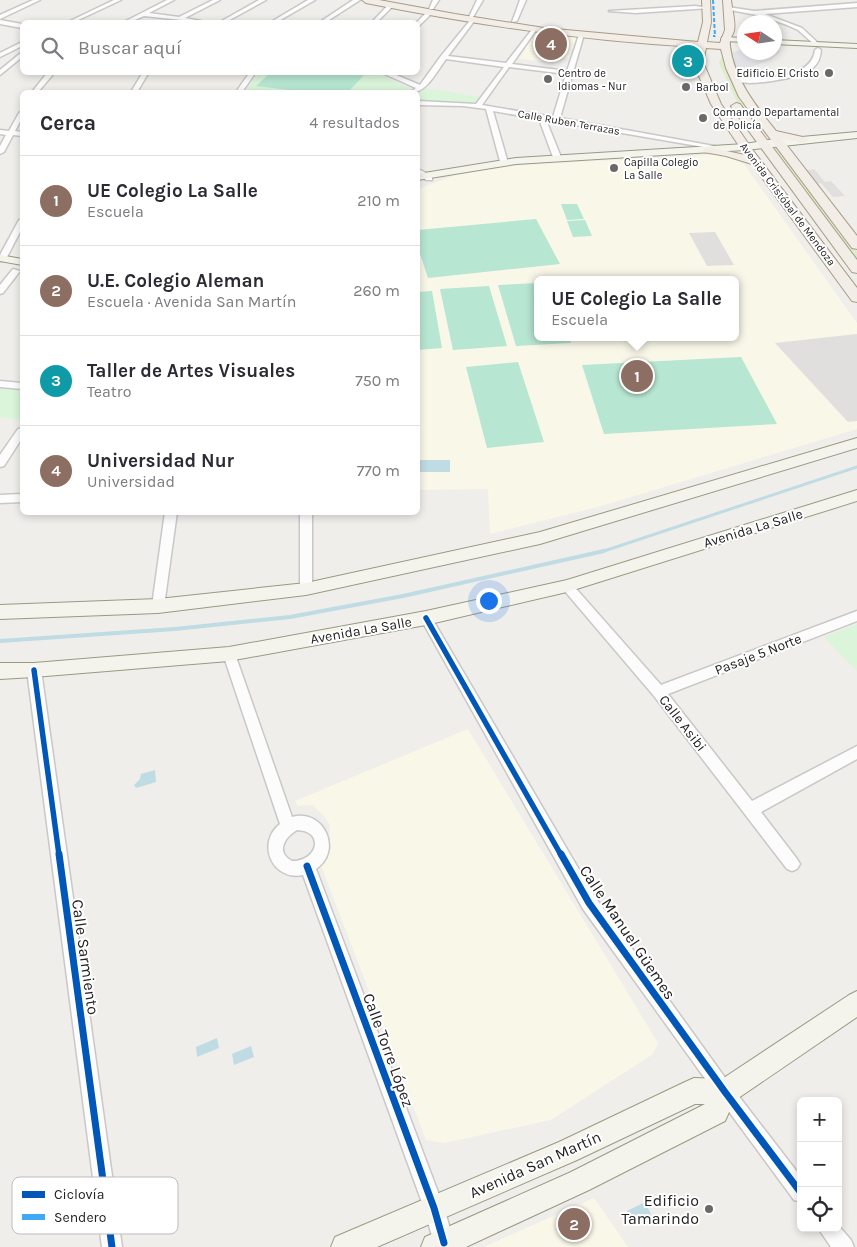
<!DOCTYPE html>
<html lang="es">
<head>
<meta charset="utf-8">
<style>
  body { margin:0; font-family:Karla,sans-serif; background:#f2f2f3; color:#2b2b33 }
  .controls { position:absolute; right:15px; bottom:15px; display:grid; overflow:hidden; border-radius:8px; box-shadow:0 2px 8px #0003 }
  .controls button { width:45px; height:45px; display:grid; place-items:center; padding:0; border:0; border-bottom:1px solid #e1e1e2; background:#fff; color:#2b2b33; font:25px sans-serif }
  .compass { position:absolute; left:737px; top:15px; width:45px; height:45px; border-radius:50%; background:#fff; box-shadow:0 2px 8px #0003; rotate:282deg }
  .you { position:absolute; left:488px; top:600px; width:18px; height:18px; margin:-12px; border:4px solid #fff; border-radius:50%; background:#1a73e8; box-shadow:0 0 0 8px #1a73e833 }
  .badge { display:grid; place-items:center; width:32px; height:32px; border-radius:50%; background:#6a6968; color:#fff; font-size:16px; font-weight:700 }
  .pin { position:absolute; translate:-50% -50%; border:2px solid #fff; box-shadow:0 1px 5px #0006 }
  .popup { position:absolute; left:534px; top:276px; width:205px; height:65px; box-sizing:border-box; display:grid; place-content:center; border-radius:8px; background:#fff; filter:drop-shadow(0 1px 4px #0005); font-size:16px; white-space:nowrap; color:#7c7c81 }
  .popup b { font-size:19px; color:#2b2b33 }
  .popup::after { content:''; position:absolute; left:50%; top:100%; margin-left:-10px; border:10px solid transparent; border-top-color:#fff }
  .list { margin:0; padding:0; list-style:none }
  h2 { display:flex; justify-content:space-between; align-items:center; height:65px; margin:0; padding:0 20px; font-size:21px }
  h2 small { font-size:16px; font-weight:400; color:#7c7c81 }
  .list li { display:grid; grid-template-columns:32px 1fr auto; gap:15px; align-items:center; box-sizing:border-box; height:90px; padding:0 20px; border-top:1px solid #e1e1e2 }
  .list b { display:block; font-size:19px; white-space:nowrap }
  .list p { margin:0; font-size:16px; white-space:nowrap; color:#7c7c81 }
  .list em { font-size:16px; font-style:normal; color:#7c7c81 }
  .icon { flex:none; width:28px; height:28px; fill:none; stroke:currentColor; stroke-width:2; stroke-linecap:round; stroke-linejoin:round }
  .map { position:relative; flex:none; width:857px; height:1247px; overflow:hidden }
  .search { position:absolute; background:#fff; box-shadow:0 2px 8px #0003; left:20px; top:20px; width:400px; height:55px; display:flex; align-items:center; gap:12px; box-sizing:border-box; padding:0 18px; border-radius:8px; color:#7c7c81; font-size:19px }
  .panel { position:absolute; background:#fff; box-shadow:0 2px 8px #0003; left:20px; top:90px; width:400px; height:425px; border-radius:8px }
  .map>svg:first-child { display:block }
  .education { fill:#f8f7e8; fill-rule:evenodd }
  .grass { fill:#ddeccb }
  .park { fill:#daf5da }
  .pitch { fill:#b7e6d2 }
  .parking { fill:#e0dfde }
  .plaza { fill:#e2e1e5 }
  .water { fill:#bfdbe3 }
  .lines { fill:none; stroke-linecap:round; stroke-linejoin:round }
  .stream-far1 { stroke:#bfdbe3; stroke-width:3 }
  .stream { stroke:#bfdbe3; stroke-width:4 }
  .street-casing { stroke:#c9c8c7; stroke-width:3 }
  .secondary-casing { stroke:#999a82; stroke-width:2 }
  .primary-casing { stroke:#a79c86; stroke-width:2 }
  .street { fill:#fdfcfc; fill-rule:evenodd }
  .secondary { fill:#f4f4ed; fill-rule:evenodd }
  .primary { fill:#f3ede7; fill-rule:evenodd }
  .quiet { stroke:#3fa9f5; stroke-width:2; stroke-dasharray:4 2; stroke-linecap:butt }
  .cycleway-far1-casing { stroke:#fff; stroke-width:9 }
  .cycleway-casing { stroke:#fff; stroke-width:10 }
  .cycleway-far1 { stroke:#0057b8; stroke-width:5.5 }
  .cycleway { stroke:#0057b8; stroke-width:7 }
  .poi-dot { fill:#6a6968; stroke:#fff; stroke-width:2 }
  .labels { text-anchor:middle; stroke-width:4; stroke-linejoin:round; paint-order:stroke }
  .far-poi-label { font-size:11px; fill:#222; stroke:#fff; text-anchor:start }
  .far-street-label { font-size:11px; fill:#222; stroke:#fff }
  .street-label { font-size:14px; fill:#222; stroke:#fff }
  .near-street-label { font-size:16px; fill:#222; stroke:#fff }
  .near-poi-label { font-size:16px; fill:#222; stroke:#fff; text-anchor:end }
  .key { fill:#fff; stroke:#bdbdbd; stroke-width:1 }
  .key-label { font-size:14px; fill:#222 }
</style>
</head>
<body>
<div class="map">
<svg width="857" height="1247" viewBox="0 0 857 1247">
  <rect width="100%" height="100%" fill="#f0eeeb"/>
  <g class="education">
    <polygon points="534,34 577,38 569,58 546,55 542,61 519,59"/>
    <path d="M706 155H720L734 159 744 164 857 323V429L598 507 490 534 488 489 418 490V189L453 176 482 170 523 165ZM538 280H736V337H538Z"/>
    <polygon points="468,729 658,1043 653,1054 551,1120 444,1143 426,1140 320,863 329,852 330,825 323,815 312,805 298,806 295,801"/>
    <polygon points="594,1198 628,1247 484,1247 589,1200"/>
  </g>
  <g class="grass">
    <polygon points="721,58 723,58 742,102 760,124 759,126 756,126 740,108 719,63"/>
    <polygon points="779,147 796,173 857,252 857,261 771,148"/>
  </g>
  <g class="park">
    <polygon points="258,72 376,73 413,89 410,92 245,92"/>
    <polygon points="425,88 480,97 477,101 469,103 418,102 418,93"/>
    <polygon points="0,388 22,390 22,420 0,417"/>
    <polygon points="857,624 857,671 824,637"/>
  </g>
  <g class="pitch">
    <polygon points="270,73 270,72 366,73 348,92 307,92 256,86"/>
    <polygon points="561,204 577,204 584,219 567,220"/>
    <polygon points="536,219 560,264 428,278 418,248 418,230"/>
    <polygon points="585,220 592,236 573,237 567,221"/>
    <polygon points="538,283 538,337 569,337 571,343 516,346 498,285"/>
    <polygon points="489,286 507,346 453,350 440,289"/>
    <polygon points="432,291 442,348 418,350 418,292"/>
    <polygon points="741,357 777,424 604,434 582,365"/>
    <polygon points="518,362 544,442 487,448 466,367"/>
  </g>
  <g class="parking">
    <polygon points="814,169 825,182 831,181 845,196 833,197 821,183 817,184 807,170"/>
    <polygon points="715,232 734,265 707,266 689,233"/>
    <polygon points="857,334 857,421 848,422 775,343"/>
  </g>
  <polygon class="plaza" points="744,48 744,52 774,52 775,49 780,50 780,52 771,60 750,67 734,67 732,53"/>
  <g class="water">
    <rect x="418" y="460" width="32" height="12"/>
    <polygon points="155,770 156,782 136,788 134,785 140,779 141,774"/>
    <polygon points="217,1038 219,1048 197,1057 196,1047"/>
    <polygon points="251,1046 254,1057 234,1065 232,1054"/>
    <polygon points="645,1202 652,1216 633,1226 627,1211"/>
  </g>
  <g class="lines">
    <polyline class="stream-far1" points="601,552 857,467"/>
    <polyline class="stream" points="0,641 175,629 290,617 403,596 604,551"/>
    <g class="street-casing">
      <g id="street">
        <polygon points="33,0 40,0 0,19 0,15"/>
        <polygon points="114,0 121,0 74,22 68,22"/>
        <polygon points="167,0 174,0 149,13 179,17 213,0 220,0 185,18 201,21 201,22 144,16 130,22 124,22"/>
        <polygon points="259,0 266,0 226,22 220,22"/>
        <polygon points="308,0 315,0 277,22 271,22"/>
        <polygon points="353,0 360,0 326,22 320,22"/>
        <polygon points="433,0 439,0 433,9 429,9"/>
        <polygon points="477,0 483,0 473,17 469,17"/>
        <polygon points="520,0 526,0 517,21 512,22"/>
        <polygon points="857,3 857,7 765,14 802,28 818,43 816,46 798,30 787,25 762,16 725,9 728,7 754,11"/>
        <polygon points="389,4 394,5 377,22 372,22"/>
        <polygon points="695,6 710,8 636,13 609,11"/>
        <polygon points="427,12 432,13 418,27 417,22"/>
        <path d="M472 18 475 20 448 56 506 63 534 27 537 29 512 64 567 71 579 35 584 34 560 118 725 148 721 150 546 120 561 157 557 159 553 157 539 119 493 111 508 163 501 165 486 109 463 106 418 105V101L476 104 504 67 446 59C437 71 426 94 411 92L416 88 380 72H389L420 85 441 56ZM509 67 566 74 553 117 482 105Z"/>
        <polygon points="0,20 22,24 22,28 0,24"/>
        <polygon points="22,42 22,46 0,57 0,53"/>
        <path d="M818 48 821 50C820 58 819 62 813 68 801 78 746 88 733 80L736 78C760 79 812 80 815 50Z"/>
        <polygon points="22,52 22,57 0,75 0,70"/>
        <polygon points="48,72 55,72 38,92 32,92"/>
        <polygon points="143,72 149,72 137,92 131,92"/>
        <polygon points="250,72 256,72 242,92 236,92"/>
        <polygon points="22,111 22,118 15,131 22,132 22,136 13,135 4,152 0,154 0,146 6,135 0,134 0,130 9,131 19,113"/>
        <polygon points="418,169 432,176 432,180 426,180 418,174"/>
        <polygon points="19,220 22,220 22,228 5,261 0,261 0,255"/>
        <polygon points="13,269 20,271 3,293 0,294 0,285"/>
        <polygon points="0,381 22,383 22,389 0,387"/>
        <polygon points="22,428 22,438 4,466 0,467 0,455 18,429"/>
        <polygon points="22,494 22,502 0,503 0,495"/>
        <polygon points="165,512 177,512 164,606 162,609 154,609 152,606"/>
        <polygon points="300,512 312,512 312,589 310,592 302,592 300,589"/>
        <polygon points="567,581 571,583 661,685 857,611 857,621 668,694 752,801 857,746 857,759 761,812 797,859 800,864 797,869 792,871 787,869 654,696 563,589 561,586 563,583"/>
        <polygon points="426,613 430,615 595,897 731,1086 801,1177 801,1202 794,1200 719,1098 583,909 422,621 420,618 422,615"/>
        <path d="M229 649 234 650 235 654 292 817C324 808 343 851 316 869L444 1208 454 1243 452 1247H436L434 1243 424 1208 303 875C272 881 256 843 280 824L223 654 224 650ZM297 830C325 831 318 861 292 861 275 852 285 837 297 830Z"/>
        <polygon points="34,665 39,666 41,670 122,1247 102,1247 27,670 29,666"/>
        <polygon points="838,1225 851,1240 854,1247 831,1247 818,1228 838,1228"/>
      </g>
    </g>
    <g class="secondary-casing">
      <g id="secondary">
        <polygon points="722,37 744,38 744,42 725,41 721,39"/>
        <polygon points="774,40 857,44 857,48 774,44"/>
        <polygon points="857,132 857,138 745,150 516,164 418,180 418,174 516,158 745,144 768,140"/>
        <polygon points="0,255 22,259 22,265 0,261"/>
        <polygon points="857,438 857,448 540,544 306,595 158,613 0,619 0,605 158,599 306,583 540,532"/>
        <polygon points="857,490 857,501 567,592 426,625 229,661 34,677 0,679 0,663 34,663 229,647 426,611 567,580"/>
        <polygon points="857,991 857,1017 734,1101 725,1121 589,1190 466,1247 421,1247 425,1237 571,1172 705,1104 695,1104 577,1160 377,1247 331,1247 335,1237 559,1142 685,1082 694,1078 722,1079 849,995"/>
      </g>
    </g>
    <g class="primary-casing">
      <g id="primary">
        <path d="M362 0H379L455 14 544 28 698 42 703 22 702 0H710L711 22 707 42 720 43 725 30 723 0H731C732 9 736 23 734 31 732 37 729 39 730 46 734 79 756 106 776 131L807 138 809 140 803 143 782 139 857 236V249L852 248 739 97 726 68 721 49 706 48 703 62 721 104 752 149 857 288V302L852 301 752 164 726 156 704 152 702 150 708 147 745 155 711 104 693 62 697 47C585 41 475 25 366 3Z"/>
        <polygon points="736,103 740,104 857,260 857,273 852,272 732,108 731,106"/>
      </g>
    </g>
    <use href="#street" class="street"/>
    <use href="#secondary" class="secondary"/>
    <use href="#primary" class="primary"/>
    <polyline class="quiet" points="713,0 715,36 713,36"/>
    <g class="cycleway-far1-casing">
      <g id="cycleway-far1">
        <polyline points="426,618 561,855"/>
        <polyline points="34,670 59,855"/>
      </g>
    </g>
    <g class="cycleway-casing">
      <g id="cycleway">
        <polyline points="59,854 112,1247"/>
        <polyline points="561,854 589,903 725,1092 801,1193"/>
        <polyline points="307,866 434,1208 444,1243"/>
      </g>
    </g>
    <use href="#cycleway-far1" class="cycleway-far1"/>
    <use href="#cycleway" class="cycleway"/>
  </g>
  <g class="poi-dot">
    <circle cx="829" cy="73" r="5"/>
    <circle cx="548" cy="79" r="5"/>
    <circle cx="686" cy="87" r="5"/>
    <circle cx="703" cy="118" r="5"/>
    <circle cx="614" cy="168" r="5"/>
    <circle cx="709" cy="1209" r="5"/>
  </g>
  <g class="labels">
    <g class="far-poi-label">
      <text x="558" y="77">Centro de<tspan x="558" dy="13">Idiomas - Nur</tspan></text>
      <text x="819" y="77" text-anchor="end">Edificio El Cristo</text>
      <text x="696" y="91">Barbol</text>
      <text x="713" y="116">Comando Departamental<tspan x="713" dy="13">de Policía</tspan></text>
      <text x="624" y="166">Capilla Colegio<tspan x="624" dy="13">La Salle</tspan></text>
    </g>
    <g class="far-street-label">
      <text transform="translate(569 122) rotate(10)" y="4">Calle Ruben Terrazas</text>
      <text transform="translate(788 204) rotate(53)" y="4">Avenida Cristóbal de Mendoza</text>
    </g>
    <g class="street-label">
      <text transform="translate(753 528) rotate(-17)" y="5">Avenida La Salle</text>
      <text transform="translate(361 630) rotate(-10)" y="5">Avenida La Salle</text>
      <text transform="translate(758 654) rotate(-21)" y="5">Pasaje 5 Norte</text>
      <text transform="translate(683 723) rotate(52)" y="5">Calle Asibi</text>
    </g>
    <g class="near-street-label">
      <text transform="translate(628 932) rotate(56)" y="6">Calle Manuel Güemes</text>
      <text transform="translate(86 957) rotate(82)" y="6">Calle Sarmiento</text>
      <text transform="translate(389 1050) rotate(70)" y="6">Calle Torre López</text>
      <text transform="translate(535 1164) rotate(-24)" y="6">Avenida San Martín</text>
    </g>
    <g class="near-poi-label">
      <text x="699" y="1206">Edificio<tspan x="699" dy="18">Tamarindo</tspan></text>
    </g>
  </g>
  <rect x="12" y="1177" width="166" height="57" rx="8" class="key"/>
  <rect x="22" y="1191" width="23" height="7" fill="#0057b8"/>
  <rect x="22" y="1214" width="23" height="6" fill="#3fa9f5"/>
  <g class="key-label">
    <text x="54" y="1199">Ciclovía</text>
    <text x="54" y="1222">Sendero</text>
  </g>
</svg>
<div class="controls">
<button>+</button>
<button>−</button>
<button><svg class="icon" aria-label="locate" viewBox="0 0 24 24"><circle cx="12" cy="12" r="6"/><path d="M12 2v4M12 18v4M2 12h4M18 12h4"/></svg></button>
</div>
<svg class="compass" viewBox="-18 -18 36 36"><path d="M0-13l5 13h-10z" fill="#e53935"/><path d="M0 13l5-13h-10z" fill="#7c7c81"/></svg>
<div class="you"></div>
<div class="pin badge" style="left:637px;top:376px;background:#8d6e63">1</div>
<div class="popup"><b>UE Colegio La Salle</b>Escuela</div>
<div class="pin badge" style="left:574px;top:1224px;background:#8d6e63">2</div>
<div class="pin badge" style="left:688px;top:61px;background:#0f9aa8">3</div>
<div class="pin badge" style="left:551px;top:44px;background:#8d6e63">4</div>
<div class="search"><svg class="icon" aria-label="search" viewBox="0 0 24 24"><circle cx="10" cy="10" r="6"/><path d="M15 15l6 6"/></svg>Buscar aquí</div>
<section class="panel">
<h2>Cerca<small>4 resultados</small></h2>
<ul class="list">
<li><span class="badge" style="background:#8d6e63">1</span><div><b>UE Colegio La Salle</b><p>Escuela</p></div><em>210 m</em></li>
<li><span class="badge" style="background:#8d6e63">2</span><div><b>U.E. Colegio Aleman</b><p>Escuela · Avenida San Martín</p></div><em>260 m</em></li>
<li><span class="badge" style="background:#0f9aa8">3</span><div><b>Taller de Artes Visuales</b><p>Teatro</p></div><em>750 m</em></li>
<li><span class="badge" style="background:#8d6e63">4</span><div><b>Universidad Nur</b><p>Universidad</p></div><em>770 m</em></li>
</ul>
</section>
</div>
</body>
</html>
